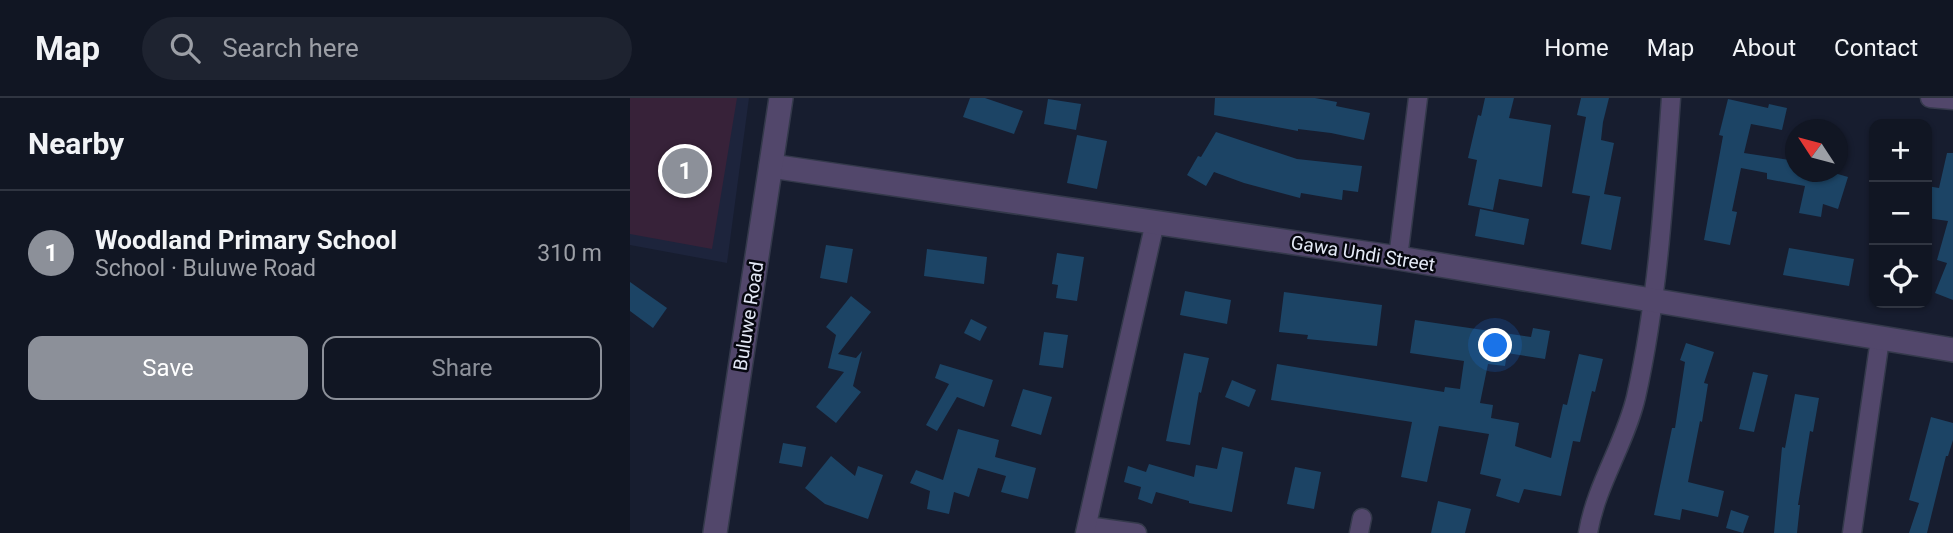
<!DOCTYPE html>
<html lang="en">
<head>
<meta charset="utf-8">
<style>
  body { margin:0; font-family:Roboto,sans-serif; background:#1e2330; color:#f1f3f6 }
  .controls { position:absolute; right:21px; top:21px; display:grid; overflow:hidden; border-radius:14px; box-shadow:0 2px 5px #0004 }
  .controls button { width:63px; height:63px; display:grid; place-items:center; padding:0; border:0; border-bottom:2px solid #303541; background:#111623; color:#f1f3f6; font:35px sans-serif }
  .compass { position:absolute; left:1155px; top:21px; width:63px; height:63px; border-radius:50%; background:#111623; box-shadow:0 2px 5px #0004; rotate:306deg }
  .you { position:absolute; left:866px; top:248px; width:24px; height:24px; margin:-18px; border:5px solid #fff; border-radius:50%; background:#1a73e8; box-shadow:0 0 0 10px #1a73e833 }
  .badge { display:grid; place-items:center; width:46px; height:46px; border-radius:50%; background:#8c9099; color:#fff; font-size:23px; font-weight:700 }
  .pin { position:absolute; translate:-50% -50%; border:4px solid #fff; box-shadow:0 2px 7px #0006 }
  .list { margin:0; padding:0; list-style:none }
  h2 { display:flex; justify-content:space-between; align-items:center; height:91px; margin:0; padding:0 28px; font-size:30px }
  h2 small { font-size:23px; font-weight:400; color:#9c9fa6 }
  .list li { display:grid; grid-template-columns:46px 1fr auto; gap:21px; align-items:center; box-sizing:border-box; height:126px; padding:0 28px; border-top:2px solid #303541 }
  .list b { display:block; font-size:26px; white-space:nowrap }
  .list p { margin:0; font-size:23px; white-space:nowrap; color:#9c9fa6 }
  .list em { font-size:23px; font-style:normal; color:#9c9fa6 }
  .actions { display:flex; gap:14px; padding:21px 28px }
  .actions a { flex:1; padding:16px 0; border:2px solid #8c9099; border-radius:14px; text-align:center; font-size:24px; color:#8c9099 }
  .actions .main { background:#8c9099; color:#fff }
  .icon { flex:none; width:38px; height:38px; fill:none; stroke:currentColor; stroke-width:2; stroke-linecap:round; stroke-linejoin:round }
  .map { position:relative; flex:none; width:1323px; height:435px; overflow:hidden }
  header { display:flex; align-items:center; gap:42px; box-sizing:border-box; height:98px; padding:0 35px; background:#111623; border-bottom:2px solid #303541 }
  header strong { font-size:33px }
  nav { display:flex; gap:38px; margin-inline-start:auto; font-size:24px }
  .search { width:490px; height:63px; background:#1e2330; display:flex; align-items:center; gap:18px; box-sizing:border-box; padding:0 24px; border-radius:38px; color:#9c9fa6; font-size:26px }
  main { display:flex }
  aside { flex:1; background:#111623 }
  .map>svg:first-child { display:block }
  .built { fill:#1d243c }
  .green { fill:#372239 }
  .building { fill:#1c4465 }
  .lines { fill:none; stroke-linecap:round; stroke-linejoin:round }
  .minor-casing { stroke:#34394b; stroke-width:21 }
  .tertiary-casing { stroke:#34394b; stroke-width:26 }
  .minor { stroke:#52476b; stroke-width:18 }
  .tertiary { stroke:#52476b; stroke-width:23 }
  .labels { text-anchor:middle; stroke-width:5; stroke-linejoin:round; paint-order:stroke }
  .street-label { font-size:19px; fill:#e3e8f5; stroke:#06070f }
</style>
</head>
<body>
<header>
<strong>Map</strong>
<div class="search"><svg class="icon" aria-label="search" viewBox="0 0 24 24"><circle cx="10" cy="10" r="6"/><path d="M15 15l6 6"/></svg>Search here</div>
<nav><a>Home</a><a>Map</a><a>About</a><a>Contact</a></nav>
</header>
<main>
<aside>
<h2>Nearby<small></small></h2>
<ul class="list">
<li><span class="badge">1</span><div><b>Woodland Primary School</b><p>School · Buluwe Road</p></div><em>310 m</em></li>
</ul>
<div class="actions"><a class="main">Save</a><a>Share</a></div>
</aside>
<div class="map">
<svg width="1323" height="435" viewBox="0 0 1323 435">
  <rect width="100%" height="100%" fill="#171d2f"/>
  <polygon class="built" points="0,0 119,0 97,165 0,147"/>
  <polygon class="green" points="0,0 107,0 82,151 0,136"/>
  <g class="building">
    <polygon points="340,0 355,0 393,13 384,36 333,19"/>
    <polygon points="585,0 685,0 707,4 706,8 740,15 734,42 701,35 668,31 668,33 584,17"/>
    <polygon points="855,0 884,0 879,20 921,27 912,89 869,81 863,112 838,107 847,62 838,60 848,17 851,18"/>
    <polygon points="951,0 979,0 973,24 971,42 984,45 974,96 991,99 981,152 951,146 960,98 942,95 956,19 947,17"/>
    <polygon points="418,1 451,6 446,32 414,26"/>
    <polygon points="1098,1 1138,10 1139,6 1157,10 1152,32 1121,26 1114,55 1166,63 1166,74 1201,74 1218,79 1208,111 1193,106 1191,119 1169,115 1175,88 1137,81 1137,75 1111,70 1102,113 1107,114 1100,147 1074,142 1093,38 1089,37"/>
    <polygon points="586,34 667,61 732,68 728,94 713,92 712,102 671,95 670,100 614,85 584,74 576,88 557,77 568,58 571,59"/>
    <polygon points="447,37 477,43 467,91 437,85"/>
    <polygon points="1317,55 1323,55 1323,202 1305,195 1317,165 1307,162 1318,123 1297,120 1297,88 1309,90"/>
    <polygon points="850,111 899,121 894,147 845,138"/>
    <polygon points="196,147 223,151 217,185 190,180"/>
    <polygon points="1159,150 1224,161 1219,188 1153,177"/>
    <polygon points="297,151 357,159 354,186 294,178"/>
    <polygon points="427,155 454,159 447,203 426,200 428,187 422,186"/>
    <polygon points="0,184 37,210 23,230 0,213"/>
    <polygon points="555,193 601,202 597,226 550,217"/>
    <polygon points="654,194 752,207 747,248 677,241 678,237 649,234"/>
    <polygon points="221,198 241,214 208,256 226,260 232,253 223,288 231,294 206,325 186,309 214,274 198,270 206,237 196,229"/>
    <polygon points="341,221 357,229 350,243 334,235"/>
    <polygon points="785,222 901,239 903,230 920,233 915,261 877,255 875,268 858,266 850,305 863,307 861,320 889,325 885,348 921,360 933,306 937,307 949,256 973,261 965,294 962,293 950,344 943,343 931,398 894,391 889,405 866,398 871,381 850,376 859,336 809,328 797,384 771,379 782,324 641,302 647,266 814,294 815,289 830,291 834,263 780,255"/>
    <polygon points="414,234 438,237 433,270 409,267"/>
    <polygon points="1056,245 1084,254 1074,285 1078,286 1072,324 1070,323 1058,384 1094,393 1088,419 1052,411 1050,422 1024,417 1042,330 1045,330 1055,264 1050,262"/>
    <polygon points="554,255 579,260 571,295 569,294 560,347 536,343"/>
    <polygon points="310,266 363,282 354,309 327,299 307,333 296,327 319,286 305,280"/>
    <polygon points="1123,274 1138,277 1124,334 1109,331"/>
    <polygon points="602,282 626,292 619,309 595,299"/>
    <polygon points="393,291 422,299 411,337 381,328"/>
    <polygon points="1165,296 1189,300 1183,334 1180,333 1168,407 1170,407 1167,435 1144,435 1152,349 1155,350"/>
    <polygon points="1301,319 1323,325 1323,342 1318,358 1316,358 1297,435 1279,435 1289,405 1279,402"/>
    <polygon points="328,331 369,342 365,359 406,370 398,401 371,394 376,378 348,370 339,399 324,394 319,416 297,411 300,393 280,385 286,372 313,382"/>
    <polygon points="153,345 176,349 172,369 149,365"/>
    <polygon points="592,349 613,354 602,414 559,405 559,403 526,394 522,406 508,401 511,389 494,384 498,368 516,374 519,366 564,379 566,367 587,371"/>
    <polygon points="201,358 225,378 228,368 253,377 238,421 195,406 175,390"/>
    <polygon points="665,369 691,374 684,411 657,406"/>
    <polygon points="808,403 841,411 835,435 801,435"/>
    <polygon points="1101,412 1119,418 1113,435 1096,430"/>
  </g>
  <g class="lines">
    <g class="minor-casing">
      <g id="minor">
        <polyline points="1300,0 1323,2"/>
        <polyline points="768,160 788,0"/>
        <polyline points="457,428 507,435"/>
        <polyline points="455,435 525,124"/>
        <polyline points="729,435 732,420"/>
        <path d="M958 435C966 387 995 346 1006 299 1028 201 1034 99 1041 0"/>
        <polyline points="1222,435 1250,241"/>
      </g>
    </g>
    <g class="tertiary-casing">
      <g id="tertiary">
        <polyline points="141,68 768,160 1323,252"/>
        <polyline points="85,435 151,0"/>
      </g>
    </g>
    <use href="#minor" class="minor"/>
    <use href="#tertiary" class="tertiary"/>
  </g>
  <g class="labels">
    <g class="street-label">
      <text transform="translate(733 155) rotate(9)" y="7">Gawa Undi Street</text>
      <text transform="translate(118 218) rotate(-81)" y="7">Buluwe Road</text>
    </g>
  </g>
</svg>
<div class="controls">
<button>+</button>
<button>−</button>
<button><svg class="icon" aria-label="locate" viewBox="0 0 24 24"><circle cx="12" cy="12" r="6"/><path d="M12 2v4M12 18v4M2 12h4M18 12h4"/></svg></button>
</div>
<svg class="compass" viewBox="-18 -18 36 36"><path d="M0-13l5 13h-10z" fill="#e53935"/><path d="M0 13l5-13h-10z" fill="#9c9fa6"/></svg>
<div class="you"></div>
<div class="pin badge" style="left:55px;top:73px">1</div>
</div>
</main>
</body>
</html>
